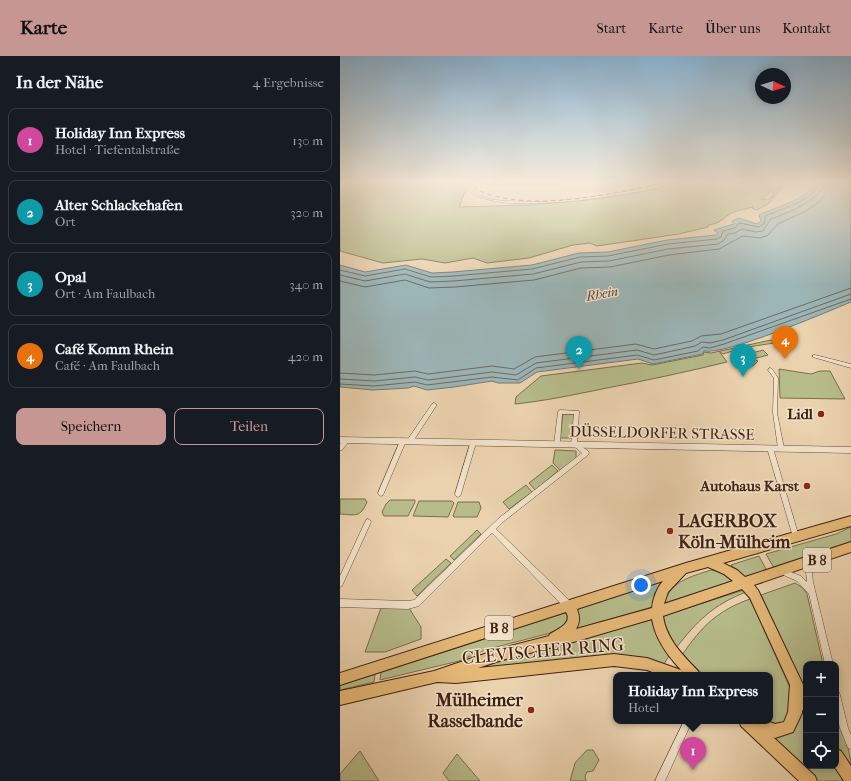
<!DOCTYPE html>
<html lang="de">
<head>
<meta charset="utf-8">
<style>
  body { margin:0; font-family:"IM FELL French Canon",serif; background:#20242c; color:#f1f3f6 }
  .controls { position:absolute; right:12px; bottom:12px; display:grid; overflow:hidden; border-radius:8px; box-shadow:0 2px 10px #0003 }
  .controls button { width:36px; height:36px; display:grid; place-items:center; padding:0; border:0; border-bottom:1px solid #363941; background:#171b24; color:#f1f3f6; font:20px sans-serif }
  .compass { position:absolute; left:415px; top:12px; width:36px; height:36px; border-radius:50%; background:#171b24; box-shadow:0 2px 10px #0003; rotate:94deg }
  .you { position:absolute; left:301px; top:529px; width:14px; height:14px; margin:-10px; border:3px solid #fff; border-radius:50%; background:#1a73e8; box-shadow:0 0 0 6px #1a73e833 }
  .badge { display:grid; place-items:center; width:26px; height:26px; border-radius:50%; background:#c59692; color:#fff; font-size:13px; font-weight:700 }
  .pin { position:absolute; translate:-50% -33px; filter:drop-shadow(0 1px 2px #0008) }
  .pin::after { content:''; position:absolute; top:21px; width:14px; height:12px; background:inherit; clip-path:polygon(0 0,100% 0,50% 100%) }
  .popup { position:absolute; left:273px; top:616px; width:160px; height:52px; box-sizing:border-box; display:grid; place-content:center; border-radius:8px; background:#171b24; filter:drop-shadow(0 1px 3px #0005); font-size:13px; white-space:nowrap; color:#9ea1a6 }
  .popup b { font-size:15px; color:#f1f3f6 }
  .popup::after { content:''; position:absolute; left:50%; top:100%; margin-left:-8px; border:8px solid transparent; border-top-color:#171b24 }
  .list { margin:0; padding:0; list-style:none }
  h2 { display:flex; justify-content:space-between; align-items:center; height:52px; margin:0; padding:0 16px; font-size:17px }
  h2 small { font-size:13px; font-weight:400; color:#9ea1a6 }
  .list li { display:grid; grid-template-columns:26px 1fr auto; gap:12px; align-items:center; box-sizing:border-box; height:64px; margin:0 8px 8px; padding:0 8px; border:1px solid #363941; border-radius:8px }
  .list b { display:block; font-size:15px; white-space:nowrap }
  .list p { margin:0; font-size:13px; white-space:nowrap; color:#9ea1a6 }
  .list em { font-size:13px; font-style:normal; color:#9ea1a6 }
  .actions { display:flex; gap:8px; padding:12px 16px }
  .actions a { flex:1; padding:9px 0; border:1px solid #c59692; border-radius:8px; text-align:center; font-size:14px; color:#c59692 }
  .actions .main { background:#c59692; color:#111 }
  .icon { flex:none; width:22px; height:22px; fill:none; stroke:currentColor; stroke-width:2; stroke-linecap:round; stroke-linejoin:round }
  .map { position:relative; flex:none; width:511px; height:725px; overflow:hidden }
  header { display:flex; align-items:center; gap:24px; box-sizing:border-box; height:56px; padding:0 20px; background:#c59692; color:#111 }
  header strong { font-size:19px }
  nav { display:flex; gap:22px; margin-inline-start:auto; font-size:14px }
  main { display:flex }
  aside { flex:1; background:#171b24 }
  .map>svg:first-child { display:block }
  .green { fill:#b7bc8b; stroke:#7b6e4e }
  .water { fill:#9cb5b6; stroke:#777974 }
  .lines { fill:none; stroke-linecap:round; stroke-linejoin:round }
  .shore { stroke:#6e6a64; stroke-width:1 }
  .minor-casing { stroke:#6a4c38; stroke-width:1 }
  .tertiary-casing { stroke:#6a4c38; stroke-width:1 }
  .primary-casing { stroke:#3f1f11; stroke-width:2 }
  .minor { fill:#f2e2cb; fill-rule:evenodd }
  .tertiary { fill:#f2e2cb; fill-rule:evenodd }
  .primary { fill:#e6b978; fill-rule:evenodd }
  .rail { stroke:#3f1f11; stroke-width:1; stroke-dasharray:4 4; stroke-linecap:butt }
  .poi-dot { fill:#8f2418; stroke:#f2e2cb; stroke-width:1.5 }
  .labels { text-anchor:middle; stroke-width:3; stroke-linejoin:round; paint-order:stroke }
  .far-water-label { font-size:13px; font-style:italic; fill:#56443a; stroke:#f2e2cb }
  .shield { fill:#f2e2cb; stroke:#755a49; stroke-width:1 }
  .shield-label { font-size:14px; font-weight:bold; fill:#3f1f11 }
  .poi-label { font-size:15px; font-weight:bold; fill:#3f1f11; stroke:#f2e2cb; text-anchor:end }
  .street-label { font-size:15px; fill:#3f1f11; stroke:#f2e2cb }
  .near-poi-label { font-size:18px; font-weight:bold; fill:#3f1f11; stroke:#f2e2cb; text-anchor:start }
  .near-street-label { font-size:18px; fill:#3f1f11; stroke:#f2e2cb }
</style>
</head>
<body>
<header>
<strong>Karte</strong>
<nav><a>Start</a><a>Karte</a><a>Über uns</a><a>Kontakt</a></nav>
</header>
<main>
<aside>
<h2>In der Nähe<small>4 Ergebnisse</small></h2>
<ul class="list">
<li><span class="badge" style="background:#d1479c">1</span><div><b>Holiday Inn Express</b><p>Hotel · Tiefentalstraße</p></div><em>130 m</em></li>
<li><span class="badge" style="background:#0f9aa8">2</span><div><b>Alter Schlackehafen</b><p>Ort</p></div><em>320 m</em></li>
<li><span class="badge" style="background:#0f9aa8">3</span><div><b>Opal</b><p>Ort · Am Faulbach</p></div><em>340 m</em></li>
<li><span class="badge" style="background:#e8710a">4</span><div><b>Café Komm Rhein</b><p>Café · Am Faulbach</p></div><em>420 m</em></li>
</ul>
<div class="actions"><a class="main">Speichern</a><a>Teilen</a></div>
</aside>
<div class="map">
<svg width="511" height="725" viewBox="0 0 511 725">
  <rect width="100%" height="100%" fill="#ebd2af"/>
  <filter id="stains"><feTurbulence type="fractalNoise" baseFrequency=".005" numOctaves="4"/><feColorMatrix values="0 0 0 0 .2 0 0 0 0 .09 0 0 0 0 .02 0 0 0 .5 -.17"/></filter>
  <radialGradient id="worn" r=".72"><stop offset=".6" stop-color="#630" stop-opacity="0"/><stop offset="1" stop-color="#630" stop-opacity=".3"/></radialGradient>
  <g class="green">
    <path d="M0 126H120L126 133 119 151 188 149 248 144 292 138 341 126H441L421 144 429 143 434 139 433 135 439 131 442 132 428 148 417 154 412 152 413 151C406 153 393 155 388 159 381 165 377 168 368 169V171L339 178 257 190 250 187 233 189 189 202 147 207 133 202 105 207 82 203 43 207 0 195Z"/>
    <path d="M431 284 434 287 402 292 383 298 379 295 387 306C346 316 304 325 262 333 233 339 204 345 175 348L176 341 201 320 302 307 312 309 363 299 364 296 371 297Z"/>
    <polygon points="423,294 428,299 413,303 418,305 413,310 402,305 400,297 406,296 408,298"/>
    <polygon points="439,313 471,318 480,315 490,315 505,343 440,342"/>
    <polygon points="223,358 235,358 233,382 220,382"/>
    <polygon points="215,394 236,395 236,403 220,414 213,407"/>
    <polygon points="212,409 218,415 195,434 189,427"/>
    <polygon points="186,429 192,436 169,453 163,446"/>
    <path d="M0 443H25L27 446C20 462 16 459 0 458Z"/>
    <polygon points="50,444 75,444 75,446 68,460 44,460 42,456 46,448"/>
    <polygon points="79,445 112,445 114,447 108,461 73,460"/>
    <polygon points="118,446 139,446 141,452 137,461 114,461 113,460"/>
    <polygon points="511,471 511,486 434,512 426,498 496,478"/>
    <polygon points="137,474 141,478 114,504 110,500"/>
    <polygon points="419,500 427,515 406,522 391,509"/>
    <polygon points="106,503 111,507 77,540 72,534"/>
    <path d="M371 514 380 516 393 526 324 547C331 525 350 521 371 514Z"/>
    <polygon points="323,525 312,551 236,573 236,553"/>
    <polygon points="455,527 463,532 467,538 483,608 466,608 466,637 421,539"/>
    <path d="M404 534 406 536C373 549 357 565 336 592L328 580 322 560Z"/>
    <path d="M410 543 448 627 451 636 448 664 438 670 420 665H430V619H364L342 599C362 570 377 555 410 543Z"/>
    <polygon points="41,552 69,552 81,571 81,583 45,596 25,596"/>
    <polygon points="228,556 231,564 218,575 145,594 119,605 40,624 41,616"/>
    <polygon points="313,563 319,584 329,600 324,608 296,601 274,599 137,612"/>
    <polygon points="35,618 34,626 0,634 0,629"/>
    <polygon points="461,652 466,662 466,710 496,710 506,725 477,725 430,681"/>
    <path d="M496 655C501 674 511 693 511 712L496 690Z"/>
    <polygon points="247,694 253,694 259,704 253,715 247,716 245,720 246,725 230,725 235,707"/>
    <polygon points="20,695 39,725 0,725 0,718"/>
    <polygon points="117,698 140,725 109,725 103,717"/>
  </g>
  <g class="water">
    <polygon points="141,126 221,126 216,129 141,128"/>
    <path d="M476 126H511V246C484 257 387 299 364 295L362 298 313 308 298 303 197 316 180 327H158L152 325 114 331 87 334 74 330 68 332 33 334 0 331V209L25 216 66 209 92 217 113 216 192 209 239 197 268 196 327 184 376 179 378 177 374 174 394 168 392 165 399 162 417 168 421 165 419 159C437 150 465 145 476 126Z"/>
  </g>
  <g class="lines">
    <g class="shore">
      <path d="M0 214 25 220 65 213 91 221 114 220 192 213 240 201 268 200 328 188 377 183 381 181 383 175 395 172 399 167 419 171 425 167V160C443 152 472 146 480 126"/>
      <polyline points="0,219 25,225 65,218 90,226 114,225 193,218 241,206 269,205 328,193 378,188 384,184 388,178 395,177 402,173 416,176 423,175 431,163 454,154 471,144 483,132 485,126"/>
      <polyline points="0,225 25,231 65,224 89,232 115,231 194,224 241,212 270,211 329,199 379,193 403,180 419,182 427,180 438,168 466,155 480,145 489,133 491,126"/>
      <polyline points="0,317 34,319 75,315 88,318 152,310 174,313 195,301 296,288 314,293 352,285 361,280 381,278 511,232"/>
      <polyline points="0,323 34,325 75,321 88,324 152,316 176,319 196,307 297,294 314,299 355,290 362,286 370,287 383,284 511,238"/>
      <polyline points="0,328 34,330 75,326 87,329 152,321 178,324 196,312 297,299 314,304 358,295 363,291 370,292 384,288 511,243"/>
    </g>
    <g class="minor-casing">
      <g id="minor">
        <path d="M122 126H124C129 131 133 136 138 138 148 144 160 145 171 145 188 147 205 146 223 144 259 141 296 135 331 126H336C319 132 300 135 283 138 252 143 222 147 192 147 174 148 154 147 138 140 131 138 127 131 122 126Z"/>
        <polygon points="473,299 475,299 511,308 511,312 473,301"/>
        <polygon points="430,312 432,313 438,322 437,357 444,392 443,394 439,394 438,392 433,357 434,322 428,314"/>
        <polygon points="94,347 96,348 96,350 72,387 68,387 67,385 68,383 92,348"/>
        <polygon points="220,354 239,355 239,356 237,387 248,395 249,397 248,399 163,466 156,473 231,546 232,549 231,552 228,553 225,552 152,477 79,550 68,553 0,551 0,543 68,545 74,544 159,462 242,397 235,391 232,391 231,389 234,358 222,358 220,388 219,390 215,390 214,388 218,356"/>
        <polygon points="5,382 9,382 10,384 2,394 0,394 0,388"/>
        <polygon points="61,383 65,383 66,385 43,439 41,440 39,439 38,437"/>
        <polygon points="131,385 135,385 136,387 121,438 120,440 118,441 116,440 115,438"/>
        <polygon points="428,390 432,390 433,392 459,481 458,483 456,484 454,483 453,481 427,392"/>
        <polygon points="28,463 30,464 31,466 2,530 0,531 0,520 26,464"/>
        <polygon points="473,502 475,503 476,505 472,516 473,526 493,608 485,608 469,538 468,537 457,525 441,518 440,516 441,514 443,513 461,520 467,526 466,516 471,503"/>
        <polygon points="496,635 499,636 500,639 508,672 511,679 511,693 508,692 500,672 496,656"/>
        <polygon points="344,665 352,665 325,725 315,725"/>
      </g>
    </g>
    <g class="tertiary-casing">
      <polygon id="tertiary" points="0,381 511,391 511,397 0,387"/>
    </g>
    <g class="primary-casing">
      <g id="primary">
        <path d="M511 460V470L383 507 397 514 405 521 511 486V496L414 529 418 534 466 635V656L462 654V657L453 676 435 682 433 681 475 720 477 725H459L401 670 399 665H427L435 668 444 666 448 656 450 629 410 542 402 533 323 560C326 583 343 599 358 615L360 619H345L342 615 343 619H320L307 614 274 610 116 627 97 626 0 649V635L94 615 162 592 209 580 210 578C218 573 233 567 226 556L0 629V617L346 507ZM368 511 384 518 393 525 324 548 328 536 346 517ZM323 525C317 532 313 542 312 552L236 573C240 566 240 561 237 553ZM312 563C315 583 328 600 341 614L307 602 274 598 138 612 162 604 237 585Z"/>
        <polygon points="496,693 501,695 511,710 511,725 504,725 494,710 496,710"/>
      </g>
    </g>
    <use href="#minor" class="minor"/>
    <use href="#tertiary" class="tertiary"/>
    <use href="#primary" class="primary"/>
    <path class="rail" d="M127 126C133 130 139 135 145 137 200 156 273 137 328 126"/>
  </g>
  <linearGradient id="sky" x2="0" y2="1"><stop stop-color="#89b4d4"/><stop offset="0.55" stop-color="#f6ebdb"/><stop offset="1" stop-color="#f6ebdb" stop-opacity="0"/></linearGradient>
  <rect width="511" height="228" fill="url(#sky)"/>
  <g class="poi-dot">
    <circle cx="481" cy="358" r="4"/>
    <circle cx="467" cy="430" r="4"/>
    <circle cx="330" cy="475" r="4"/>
    <circle cx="191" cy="654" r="4"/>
  </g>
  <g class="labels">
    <g class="far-water-label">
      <text transform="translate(262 237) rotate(-10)" y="5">Rhein</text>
    </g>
    <g class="shield">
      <rect x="463" y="492" width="28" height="24" rx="3"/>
      <rect x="145" y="560" width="28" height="24" rx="3"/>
    </g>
    <g class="shield-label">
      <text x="477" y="509">B 8</text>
      <text x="159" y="577">B 8</text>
    </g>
    <g class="poi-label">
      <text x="473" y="363">Lidl</text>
      <text x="459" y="435">Autohaus Karst</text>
    </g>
    <g class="street-label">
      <text transform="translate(322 377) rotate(1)" y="5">DÜSSELDORFER STRASSE</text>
    </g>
    <g class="near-poi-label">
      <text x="338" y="471">LAGERBOX<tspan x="338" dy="21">Köln-Mülheim</tspan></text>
      <text x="183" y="650" text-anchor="end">Mülheimer<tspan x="183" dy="21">Rasselbande</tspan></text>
    </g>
    <g class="near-street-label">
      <text transform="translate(203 595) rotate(-5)" y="6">CLEVISCHER RING</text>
    </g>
  </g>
  <rect width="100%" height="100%" filter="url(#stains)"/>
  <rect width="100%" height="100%" fill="url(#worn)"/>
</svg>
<div class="controls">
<button>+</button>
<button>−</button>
<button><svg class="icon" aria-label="locate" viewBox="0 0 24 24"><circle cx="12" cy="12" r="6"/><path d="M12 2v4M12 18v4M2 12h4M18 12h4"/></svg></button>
</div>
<svg class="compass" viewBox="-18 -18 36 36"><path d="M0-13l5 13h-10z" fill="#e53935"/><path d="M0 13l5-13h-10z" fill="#9ea1a6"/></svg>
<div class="you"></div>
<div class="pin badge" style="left:353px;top:714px;background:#d1479c">1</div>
<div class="popup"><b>Holiday Inn Express</b>Hotel</div>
<div class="pin badge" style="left:239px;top:313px;background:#0f9aa8">2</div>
<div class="pin badge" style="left:403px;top:321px;background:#0f9aa8">3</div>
<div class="pin badge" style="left:445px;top:303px;background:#e8710a">4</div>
</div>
</main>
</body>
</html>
